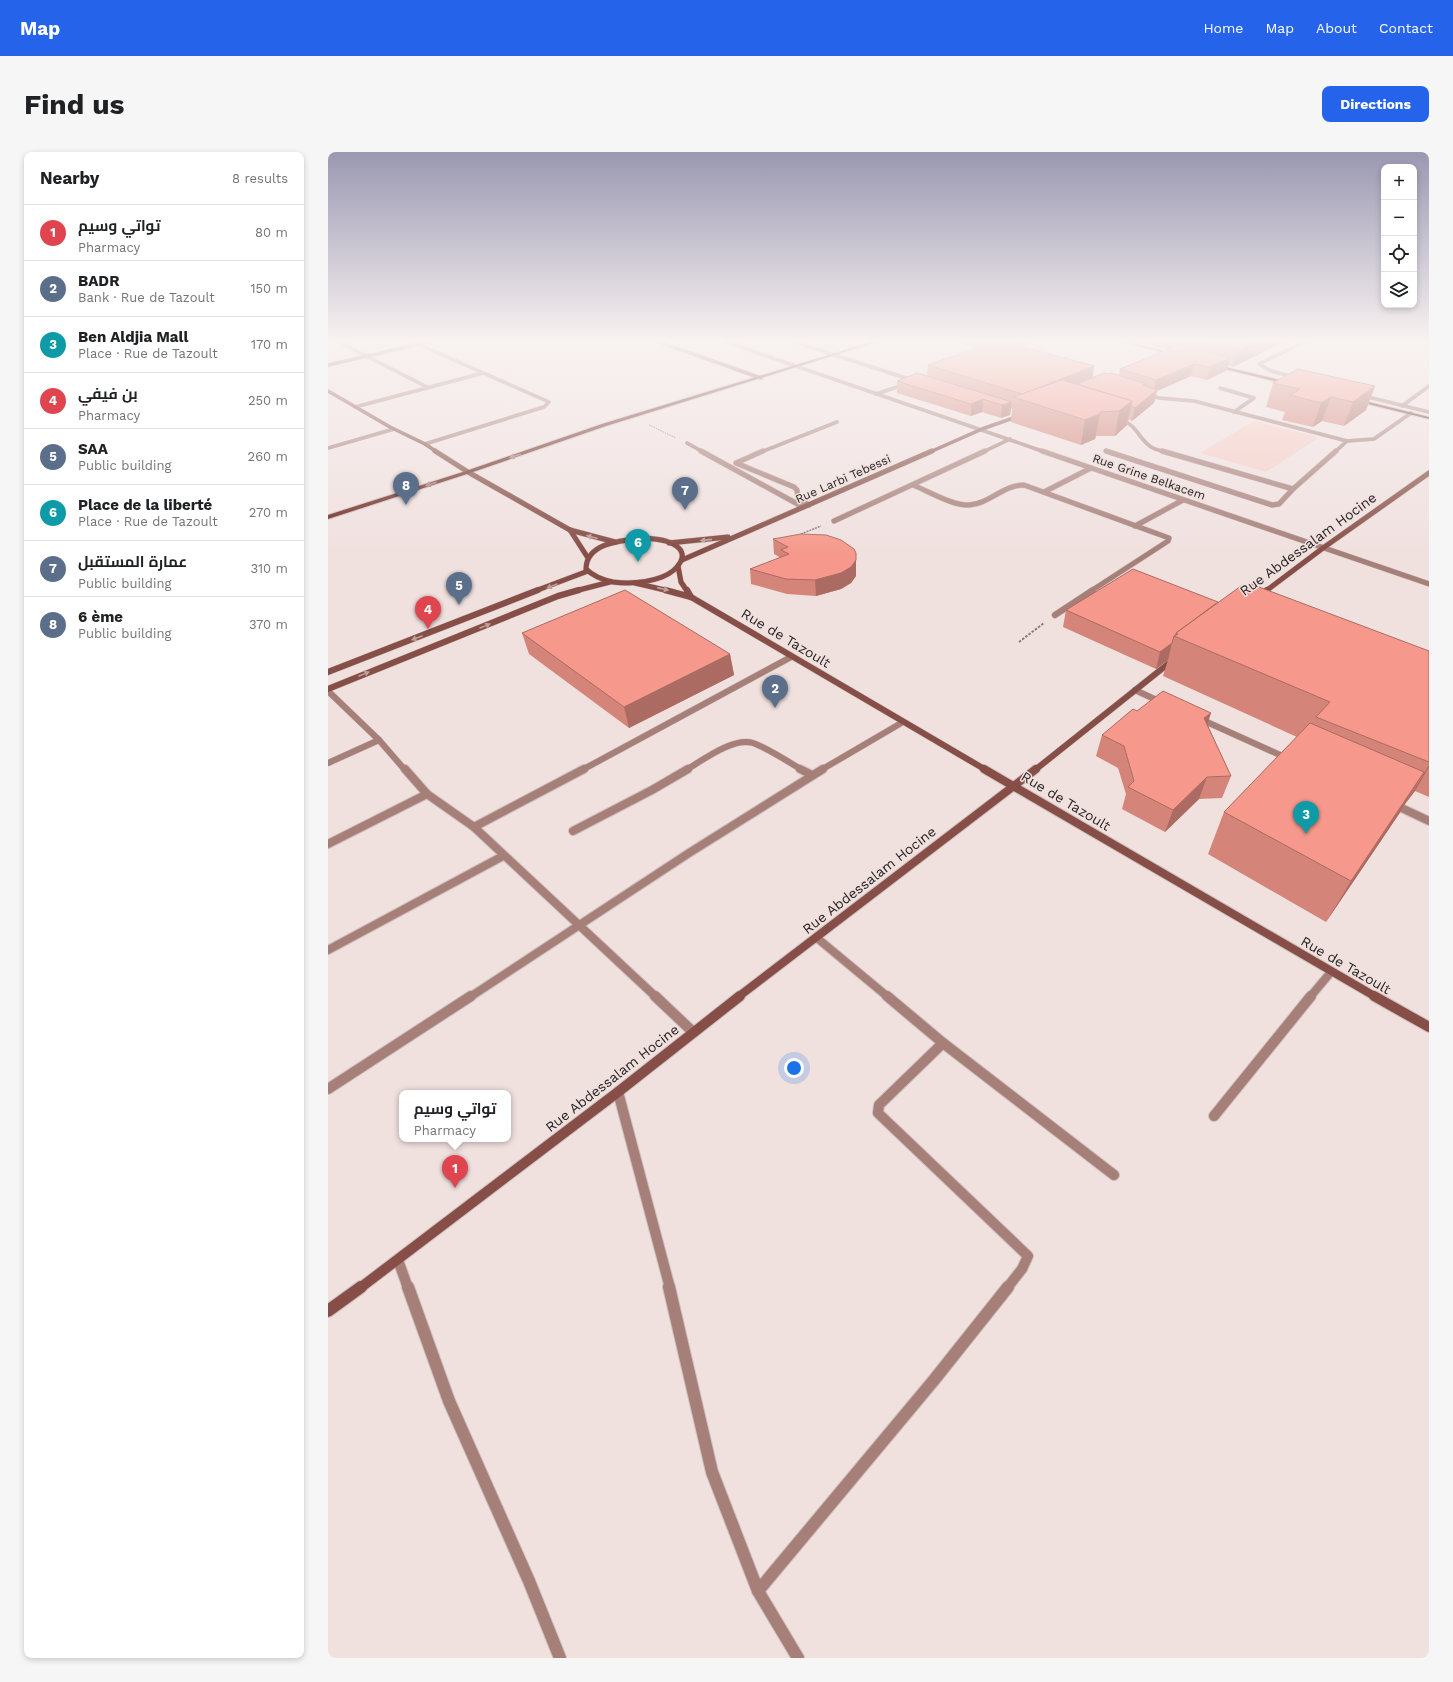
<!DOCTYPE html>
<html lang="en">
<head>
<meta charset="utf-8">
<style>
  body { margin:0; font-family:"Work Sans",Cairo,sans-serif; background:#f6f6f6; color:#202124 }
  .controls { position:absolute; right:12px; top:12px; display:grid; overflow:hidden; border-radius:8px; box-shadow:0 2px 6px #0003 }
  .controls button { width:36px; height:36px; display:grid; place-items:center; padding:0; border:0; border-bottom:1px solid #e0e0e0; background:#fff; color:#202124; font:20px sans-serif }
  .you { position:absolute; left:466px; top:916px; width:14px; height:14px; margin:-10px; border:3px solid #fff; border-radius:50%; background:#1a73e8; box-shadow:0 0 0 6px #1a73e833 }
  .badge { display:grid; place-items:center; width:26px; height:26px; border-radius:50%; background:#2563eb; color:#fff; font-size:13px; font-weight:700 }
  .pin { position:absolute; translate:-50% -33px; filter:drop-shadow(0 1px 2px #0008) }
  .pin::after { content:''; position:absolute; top:21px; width:14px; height:12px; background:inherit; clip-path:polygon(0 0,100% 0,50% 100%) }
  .popup { position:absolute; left:71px; top:938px; width:112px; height:52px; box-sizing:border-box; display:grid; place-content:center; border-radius:8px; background:#fff; filter:drop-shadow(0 1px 3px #0005); font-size:13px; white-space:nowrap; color:#757577 }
  .popup b { font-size:15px; color:#202124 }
  .popup::after { content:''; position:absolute; left:50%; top:100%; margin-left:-8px; border:8px solid transparent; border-top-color:#fff }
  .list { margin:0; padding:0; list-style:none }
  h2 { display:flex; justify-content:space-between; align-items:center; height:52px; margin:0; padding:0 16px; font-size:17px }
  h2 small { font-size:13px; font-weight:400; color:#757577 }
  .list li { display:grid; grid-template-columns:26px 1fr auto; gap:12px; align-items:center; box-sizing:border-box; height:56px; padding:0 16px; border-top:1px solid #e0e0e0 }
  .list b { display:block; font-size:15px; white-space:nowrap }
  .list p { margin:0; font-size:13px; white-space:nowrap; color:#757577 }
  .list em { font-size:13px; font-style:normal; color:#757577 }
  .icon { flex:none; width:22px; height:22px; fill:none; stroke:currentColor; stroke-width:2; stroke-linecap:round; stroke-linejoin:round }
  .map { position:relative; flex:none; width:1101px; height:1506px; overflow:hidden; border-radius:8px }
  header { display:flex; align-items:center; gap:24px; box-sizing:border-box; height:56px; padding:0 20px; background:#2563eb; color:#fff }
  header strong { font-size:19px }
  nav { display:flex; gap:22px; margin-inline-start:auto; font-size:14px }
  .intro { display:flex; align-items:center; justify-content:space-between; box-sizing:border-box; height:96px; padding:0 24px }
  h1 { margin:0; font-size:28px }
  .button { padding:10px 18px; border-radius:8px; background:#2563eb; color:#fff; font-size:14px; font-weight:700 }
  main { display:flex; gap:24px; padding:0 24px }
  aside { flex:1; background:#fff; border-radius:8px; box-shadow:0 2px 6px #0003 }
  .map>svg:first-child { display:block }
  .green { fill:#f6ccc5 }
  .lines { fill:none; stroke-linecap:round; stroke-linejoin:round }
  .lane-far3-casing { stroke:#ccbfbd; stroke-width:4 }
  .lane-far2-casing { stroke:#ccbfbd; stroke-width:6 }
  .lane-far1-casing { stroke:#ccbfbd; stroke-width:10 }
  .lane-casing { stroke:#ccbfbd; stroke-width:12 }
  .street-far5-casing { stroke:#ccbfbd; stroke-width:4 }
  .street-far4-casing { stroke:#ccbfbd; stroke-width:6 }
  .street-far3-casing { stroke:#ccbfbd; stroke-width:7 }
  .street-far2-casing { stroke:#ccbfbd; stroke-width:10 }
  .street-far1-casing { stroke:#ccbfbd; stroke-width:12 }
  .street-casing { stroke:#ccbfbd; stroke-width:14 }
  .secondary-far5-casing { stroke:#ccbfbd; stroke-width:4 }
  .secondary-far4-casing { stroke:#ccbfbd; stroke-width:6 }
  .secondary-far3-casing { stroke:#ccbfbd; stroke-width:7 }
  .secondary-far2-casing { stroke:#ccbfbd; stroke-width:10 }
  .secondary-far1-casing { stroke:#ccbfbd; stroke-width:12 }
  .secondary-casing { stroke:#ccbfbd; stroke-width:14 }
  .primary-casing { stroke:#ccbfbd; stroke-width:2 }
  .path-far2 { stroke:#877c7c; stroke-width:1; stroke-dasharray:1.5 1; stroke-linecap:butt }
  .path-far1 { stroke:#877c7c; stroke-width:1.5; stroke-dasharray:2 1; stroke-linecap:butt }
  .path { stroke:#877c7c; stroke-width:2; stroke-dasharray:2.5 1.5; stroke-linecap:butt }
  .lane-far3 { stroke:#a77f79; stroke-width:3.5 }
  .lane-far2 { stroke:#a77f79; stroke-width:5 }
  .lane-far1 { stroke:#a77f79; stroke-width:8 }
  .lane { stroke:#a77f79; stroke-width:10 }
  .street-far5 { stroke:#a77f79; stroke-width:3.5 }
  .street-far4 { stroke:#a77f79; stroke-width:5 }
  .street-far3 { stroke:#a77f79; stroke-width:6 }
  .street-far2 { stroke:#a77f79; stroke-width:8 }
  .street-far1 { stroke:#a77f79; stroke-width:10 }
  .street { stroke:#a77f79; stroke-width:12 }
  .secondary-far5 { stroke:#864e46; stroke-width:3.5 }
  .secondary-far4 { stroke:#864e46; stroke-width:5 }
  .secondary-far3 { stroke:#864e46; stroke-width:6 }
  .secondary-far2 { stroke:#864e46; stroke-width:8 }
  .secondary-far1 { stroke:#864e46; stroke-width:10 }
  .secondary { stroke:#864e46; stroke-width:12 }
  .primary { fill:#6d2a23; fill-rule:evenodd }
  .wall { fill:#d48478 }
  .shaded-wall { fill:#ac6b62 }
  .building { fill:#f6998c; stroke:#ac6b62 }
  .oneway { fill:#a87c78 }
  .oneway2 { fill:#c09f9a }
  .labels { text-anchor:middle; stroke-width:3; stroke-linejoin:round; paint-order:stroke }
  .far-street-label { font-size:12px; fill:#2a2424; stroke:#f0e1df }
  .street-label { font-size:14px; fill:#2a2424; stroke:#f0e1df }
</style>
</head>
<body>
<header>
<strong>Map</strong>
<nav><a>Home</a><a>Map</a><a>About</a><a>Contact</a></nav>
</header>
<div class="intro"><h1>Find us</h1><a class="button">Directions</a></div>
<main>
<aside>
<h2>Nearby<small>8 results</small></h2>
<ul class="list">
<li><span class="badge" style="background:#e0444e">1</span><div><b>تواتي وسيم</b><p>Pharmacy</p></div><em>80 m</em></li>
<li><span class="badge" style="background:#5c6f8a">2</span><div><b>BADR</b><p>Bank · Rue de Tazoult</p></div><em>150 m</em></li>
<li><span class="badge" style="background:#0f9aa8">3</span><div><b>Ben Aldjia Mall</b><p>Place · Rue de Tazoult</p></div><em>170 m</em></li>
<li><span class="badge" style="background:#e0444e">4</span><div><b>بن فيفي</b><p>Pharmacy</p></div><em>250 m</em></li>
<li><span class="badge" style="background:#5c6f8a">5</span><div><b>SAA</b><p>Public building</p></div><em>260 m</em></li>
<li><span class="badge" style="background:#0f9aa8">6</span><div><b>Place de la liberté</b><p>Place · Rue de Tazoult</p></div><em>270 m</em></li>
<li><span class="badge" style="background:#5c6f8a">7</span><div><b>عمارة المستقبل</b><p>Public building</p></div><em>310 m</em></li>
<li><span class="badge" style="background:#5c6f8a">8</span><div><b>6 ème</b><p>Public building</p></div><em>370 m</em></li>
</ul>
</aside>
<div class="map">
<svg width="1101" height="1506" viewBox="0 0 1101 1506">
  <rect width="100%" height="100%" fill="#f0e1df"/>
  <polygon class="green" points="926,269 989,285 990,286 938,320 872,301"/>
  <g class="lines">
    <g class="lane-far3-casing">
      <g id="lane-far3">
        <polyline points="892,236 926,246 906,260"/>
        <polyline points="818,242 831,246 866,249 1019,289 1007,300"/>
        <path d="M791 266C811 274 811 289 825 296 829 298 834 299 838 300"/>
        <polyline points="1019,289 1046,287 1083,261"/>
        <polyline points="359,291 375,300"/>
      </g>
    </g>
    <g class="lane-far2-casing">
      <g id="lane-far2">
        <polyline points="373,299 475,355"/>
        <polyline points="834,299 965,337 1008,299"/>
      </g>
    </g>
    <g class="lane-far1-casing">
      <polyline id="lane-far1" points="982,845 1003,820"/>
    </g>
    <g class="lane-casing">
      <polyline id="lane" points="886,964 983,844"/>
    </g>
    <g class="street-far5-casing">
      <g id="street-far5">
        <polyline points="11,190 99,235"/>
        <polyline points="398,190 717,300"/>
        <polyline points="467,190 587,229"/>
        <polyline points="635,190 663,197"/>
        <polyline points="90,192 221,250 216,255 97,292"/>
        <polyline points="677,197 697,190"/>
        <polyline points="969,226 943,219 931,212 976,190"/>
        <polyline points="548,242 578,232"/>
        <polyline points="1032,243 1101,260"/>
        <polyline points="1074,254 1101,234"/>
        <polyline points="27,255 155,221"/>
        <polyline points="0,296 66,277"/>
        <polyline points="778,299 780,300"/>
        <polyline points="433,300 509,270"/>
        <polyline points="655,300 682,287"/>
      </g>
    </g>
    <g class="street-far4-casing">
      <g id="street-far4">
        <polyline points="435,299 408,311 466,335 469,338 470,346 481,353"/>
        <polyline points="714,299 1101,432"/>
        <polyline points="778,299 944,353 951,352 965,337"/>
        <path d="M585 333C600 339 625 354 641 353 661 352 675 333 696 333L841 386 840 389 763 439"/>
        <polyline points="716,340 763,316"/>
        <polyline points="506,369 657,299"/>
        <polyline points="807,374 855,348"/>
      </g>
    </g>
    <g class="street-far3-casing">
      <g id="street-far3">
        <polyline points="727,463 765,438"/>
        <polyline points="807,538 835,551"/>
        <polyline points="0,539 51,588 77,618"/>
        <polyline points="870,566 961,607"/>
        <polyline points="0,611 51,588"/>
        <polyline points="254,618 463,505"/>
        <path d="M358 618C375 608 405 585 425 591 439 596 461 610 474 618"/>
        <polyline points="493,618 575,570"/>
      </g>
    </g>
    <g class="street-far2-casing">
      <g id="street-far2">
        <polyline points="77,617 99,642 146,675 328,845"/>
        <polyline points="472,617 484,623"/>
        <polyline points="1065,652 1101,669"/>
        <polyline points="146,675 256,617"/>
        <polyline points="245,679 324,638 360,617"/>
        <polyline points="0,692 99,642"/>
        <polyline points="489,786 560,845"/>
        <polyline points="0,798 175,704"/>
        <polyline points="142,845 361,701 495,617"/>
      </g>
    </g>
    <g class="street-far1-casing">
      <g id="street-far1">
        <polyline points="327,844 365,880"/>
        <polyline points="559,844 615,891 786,1023"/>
        <polyline points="615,891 551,953 550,961 700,1104 694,1117 679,1136"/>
        <polyline points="0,937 143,844"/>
        <polyline points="290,940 342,1136"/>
        <polyline points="70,1108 80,1136"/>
      </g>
    </g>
    <g class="street-casing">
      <g id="street">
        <polyline points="80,1135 121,1249 201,1429 232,1506"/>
        <polyline points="341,1135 384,1320 430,1439 470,1506"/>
        <polyline points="430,1439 606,1228 680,1135"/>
      </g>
    </g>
    <g class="secondary-far5-casing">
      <g id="secondary-far5">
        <polyline points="331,190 433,226"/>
        <polyline points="0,213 100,190"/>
        <polyline points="0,239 62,275 97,292 109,300"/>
        <polyline points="602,300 654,277 694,263"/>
      </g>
    </g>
    <g class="secondary-far4-casing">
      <g id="secondary-far4">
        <polyline points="107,299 140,320 242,378 287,390"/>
        <polyline points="242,378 260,406"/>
        <path d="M316 386C325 387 335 387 343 391 366 401 349 419 334 425 318 431 302 432 285 430 275 428 266 425 258 417 258 390 297 388 316 386Z"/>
        <polyline points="341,391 400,385"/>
        <polyline points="354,408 604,299"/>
        <polyline points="350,414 353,430 359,439"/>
        <polyline points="307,431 341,439"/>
        <polyline points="207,439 260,419"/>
        <polyline points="247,439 282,430"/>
        <polyline points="938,439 995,396 1101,321"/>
      </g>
    </g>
    <g class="secondary-far3-casing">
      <g id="secondary-far3">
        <polyline points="337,438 363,445 658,618"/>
        <polyline points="359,438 363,445"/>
        <polyline points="932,444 939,438"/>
        <polyline points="0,520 210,438"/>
        <polyline points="0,537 230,444 251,438"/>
        <polyline points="707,618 845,508"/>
      </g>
    </g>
    <g class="secondary-far2-casing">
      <g id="secondary-far2">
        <polyline points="656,617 1048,845"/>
        <polyline points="410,845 708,617"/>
      </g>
    </g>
    <g class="secondary-far1-casing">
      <g id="secondary-far1">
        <polyline points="1046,844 1101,875"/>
        <polyline points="32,1136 290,940 412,844"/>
      </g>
    </g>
    <g class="secondary-casing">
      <polyline id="secondary" points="0,1159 33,1135"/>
    </g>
    <g class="primary-casing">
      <g id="primary">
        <polygon points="543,190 549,190 278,274 142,321 0,367 0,363 138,319 274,272"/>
        <polygon points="795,190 801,190 851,203 849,204"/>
        <polygon points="885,212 965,231 965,232 961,233 885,214"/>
        <polygon points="1029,247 1101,265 1101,267 1027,249"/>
      </g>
    </g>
    <polyline class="path-far2" points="321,273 348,286"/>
    <polyline class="path-far1" points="473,382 493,374"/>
    <polyline class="path" points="691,490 716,471"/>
    <use href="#lane-far3" class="lane-far3"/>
    <use href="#lane-far2" class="lane-far2"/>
    <use href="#lane-far1" class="lane-far1"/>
    <use href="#lane" class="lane"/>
    <use href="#street-far5" class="street-far5"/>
    <use href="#street-far4" class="street-far4"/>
    <use href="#street-far3" class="street-far3"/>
    <use href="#street-far2" class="street-far2"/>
    <use href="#street-far1" class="street-far1"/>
    <use href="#street" class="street"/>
    <use href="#secondary-far5" class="secondary-far5"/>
    <use href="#secondary-far4" class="secondary-far4"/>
    <use href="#secondary-far3" class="secondary-far3"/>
    <use href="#secondary-far2" class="secondary-far2"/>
    <use href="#secondary-far1" class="secondary-far1"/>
    <use href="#secondary" class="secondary"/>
    <use href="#primary" class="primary"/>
  </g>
  <g class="wall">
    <polygon points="810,190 955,190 905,215 900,213 899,218 879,228 863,224 829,239 826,251 804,269 801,267 799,273 787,284 768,284 767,287 753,293 683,270 684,257 683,256 682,263 673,266 654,260 643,264 569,241 569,229 599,224 600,213 764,225 780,222 791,223 792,217 852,193 853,193 840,197"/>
    <polygon points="945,231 1047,234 1038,258 1016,274 994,269 985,275 954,268 957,260 938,255"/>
    <polygon points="445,387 528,424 523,431 513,437 488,444 459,442 423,432 422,417 453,406 446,402"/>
    <polygon points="890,450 1101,499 1101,645 1087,639 1077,652 1071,662 998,770 880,702 896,660 969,585 835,524 840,508 828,517 735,475 738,458"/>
    <polygon points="194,481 402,502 406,523 301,576 201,502"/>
    <polygon points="809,559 879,572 903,624 894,646 871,647 837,680 794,657 798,642 790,616 768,604 774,583"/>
  </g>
  <g class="shaded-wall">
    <polygon points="842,190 853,190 853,193 840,197"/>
    <polygon points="929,190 955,190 905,215 909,199"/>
    <polygon points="902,206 899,218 879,228 882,215"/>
    <polygon points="866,212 863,224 829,239 826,251 804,269 807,256 825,241 828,228"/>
    <polygon points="766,214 764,230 694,242"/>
    <polygon points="1047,234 1038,258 1016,274 1025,250"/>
    <polygon points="1003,245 994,269 985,275 993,251"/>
    <polygon points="655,247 654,260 643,264 643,252"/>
    <polygon points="804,249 799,273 787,284 791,259"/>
    <polygon points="684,250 682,263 673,266 674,253"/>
    <polygon points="772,262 767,287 753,293 757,268"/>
    <polygon points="528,408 528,424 523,431 513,437 488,444 487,428"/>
    <polygon points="844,491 840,508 828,517 832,500"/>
    <polygon points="402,502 406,523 301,576 296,555"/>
    <polygon points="883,561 876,583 876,566"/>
    <polygon points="1101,613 1101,615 1087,639 1077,652"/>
    <polygon points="1096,620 1071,662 998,770 1023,729"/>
    <polygon points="879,625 871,647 837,680 845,658"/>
  </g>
  <g class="building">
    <polygon points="667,190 676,190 766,214 694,242 600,213"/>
    <polygon points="872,190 929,190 909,199"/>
    <polygon points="851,193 902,206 882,215 866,212 828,228 792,217"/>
    <polygon points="970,217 1047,234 1025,250 1003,245 993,251 962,243 972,237 945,231"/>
    <polygon points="589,221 684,250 674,253 655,247 643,252 569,229"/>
    <polygon points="776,221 780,222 783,221 819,232 815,233 829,238 807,256 803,253 804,249 749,232"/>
    <polygon points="734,228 804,249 791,259 772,260 772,262 757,268 685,245"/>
    <polygon points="473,382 498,383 513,388 526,397 528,401 528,408 523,415 513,421 487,428 458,427 422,417 461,402 453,398 460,395 445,387"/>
    <polygon points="805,417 890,450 848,481 848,483 846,484 844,491 832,500 738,458"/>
    <polygon points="923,432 1101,499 1101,610 988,565 1002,550 846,484 850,482 848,481 913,434 918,436"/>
    <polygon points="297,438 402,502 296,555 194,481"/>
    <polygon points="835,539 883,561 876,566 903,624 879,625 845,658 800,635 806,629 796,594 774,583 805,557 809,559"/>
    <polygon points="982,571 1096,620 1023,729 896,660"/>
  </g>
  <defs><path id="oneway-solid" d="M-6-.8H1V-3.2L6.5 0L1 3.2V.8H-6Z"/></defs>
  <g class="oneway">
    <use href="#oneway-solid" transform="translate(187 304) rotate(161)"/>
    <use href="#oneway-solid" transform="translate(103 332) rotate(162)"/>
  </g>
  <g class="oneway2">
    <use href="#oneway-solid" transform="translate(264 385) rotate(-165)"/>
    <use href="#oneway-solid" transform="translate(378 388) rotate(174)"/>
    <use href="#oneway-solid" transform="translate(224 434) rotate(158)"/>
    <use href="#oneway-solid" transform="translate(335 437) rotate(13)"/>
    <use href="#oneway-solid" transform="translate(157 474) rotate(-22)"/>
    <use href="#oneway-solid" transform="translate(89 486) rotate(159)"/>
    <use href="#oneway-solid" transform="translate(36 522) rotate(-22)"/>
  </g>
  <linearGradient id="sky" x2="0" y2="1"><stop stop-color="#9a98b2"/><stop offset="0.47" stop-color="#f8f2f1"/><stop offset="1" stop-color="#f8f2f1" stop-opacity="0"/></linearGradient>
  <rect width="1101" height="401" fill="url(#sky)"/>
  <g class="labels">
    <g class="far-street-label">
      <text transform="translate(821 325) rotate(19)" y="4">Rue Grine Belkacem</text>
      <text transform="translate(515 327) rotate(-24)" y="4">Rue Larbi Tebessi</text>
    </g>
    <g class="street-label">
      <text transform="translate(980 392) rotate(-36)" y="5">Rue Abdessalam Hocine</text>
      <text transform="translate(458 486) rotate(31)" y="5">Rue de Tazoult</text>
      <text transform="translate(738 649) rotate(31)" y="5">Rue de Tazoult</text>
      <text transform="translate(541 728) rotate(-38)" y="5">Rue Abdessalam Hocine</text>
      <text transform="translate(1018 813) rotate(30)" y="5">Rue de Tazoult</text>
      <text transform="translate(284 926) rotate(-38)" y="5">Rue Abdessalam Hocine</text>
    </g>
  </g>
</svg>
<div class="controls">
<button>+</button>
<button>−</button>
<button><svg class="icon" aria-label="locate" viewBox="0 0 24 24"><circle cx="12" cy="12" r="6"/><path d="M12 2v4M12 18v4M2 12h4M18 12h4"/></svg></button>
<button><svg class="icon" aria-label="layers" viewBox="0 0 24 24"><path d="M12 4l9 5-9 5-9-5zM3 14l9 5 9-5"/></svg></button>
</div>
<div class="you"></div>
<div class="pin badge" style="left:127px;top:1036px;background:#e0444e">1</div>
<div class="popup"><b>تواتي وسيم</b>Pharmacy</div>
<div class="pin badge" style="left:447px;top:556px;background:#5c6f8a">2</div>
<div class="pin badge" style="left:978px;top:682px;background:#0f9aa8">3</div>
<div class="pin badge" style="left:100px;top:477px;background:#e0444e">4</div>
<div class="pin badge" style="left:131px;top:453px;background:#5c6f8a">5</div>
<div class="pin badge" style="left:310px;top:410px;background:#0f9aa8">6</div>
<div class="pin badge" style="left:357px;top:358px;background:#5c6f8a">7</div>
<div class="pin badge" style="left:78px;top:353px;background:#5c6f8a">8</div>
</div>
</main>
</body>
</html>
